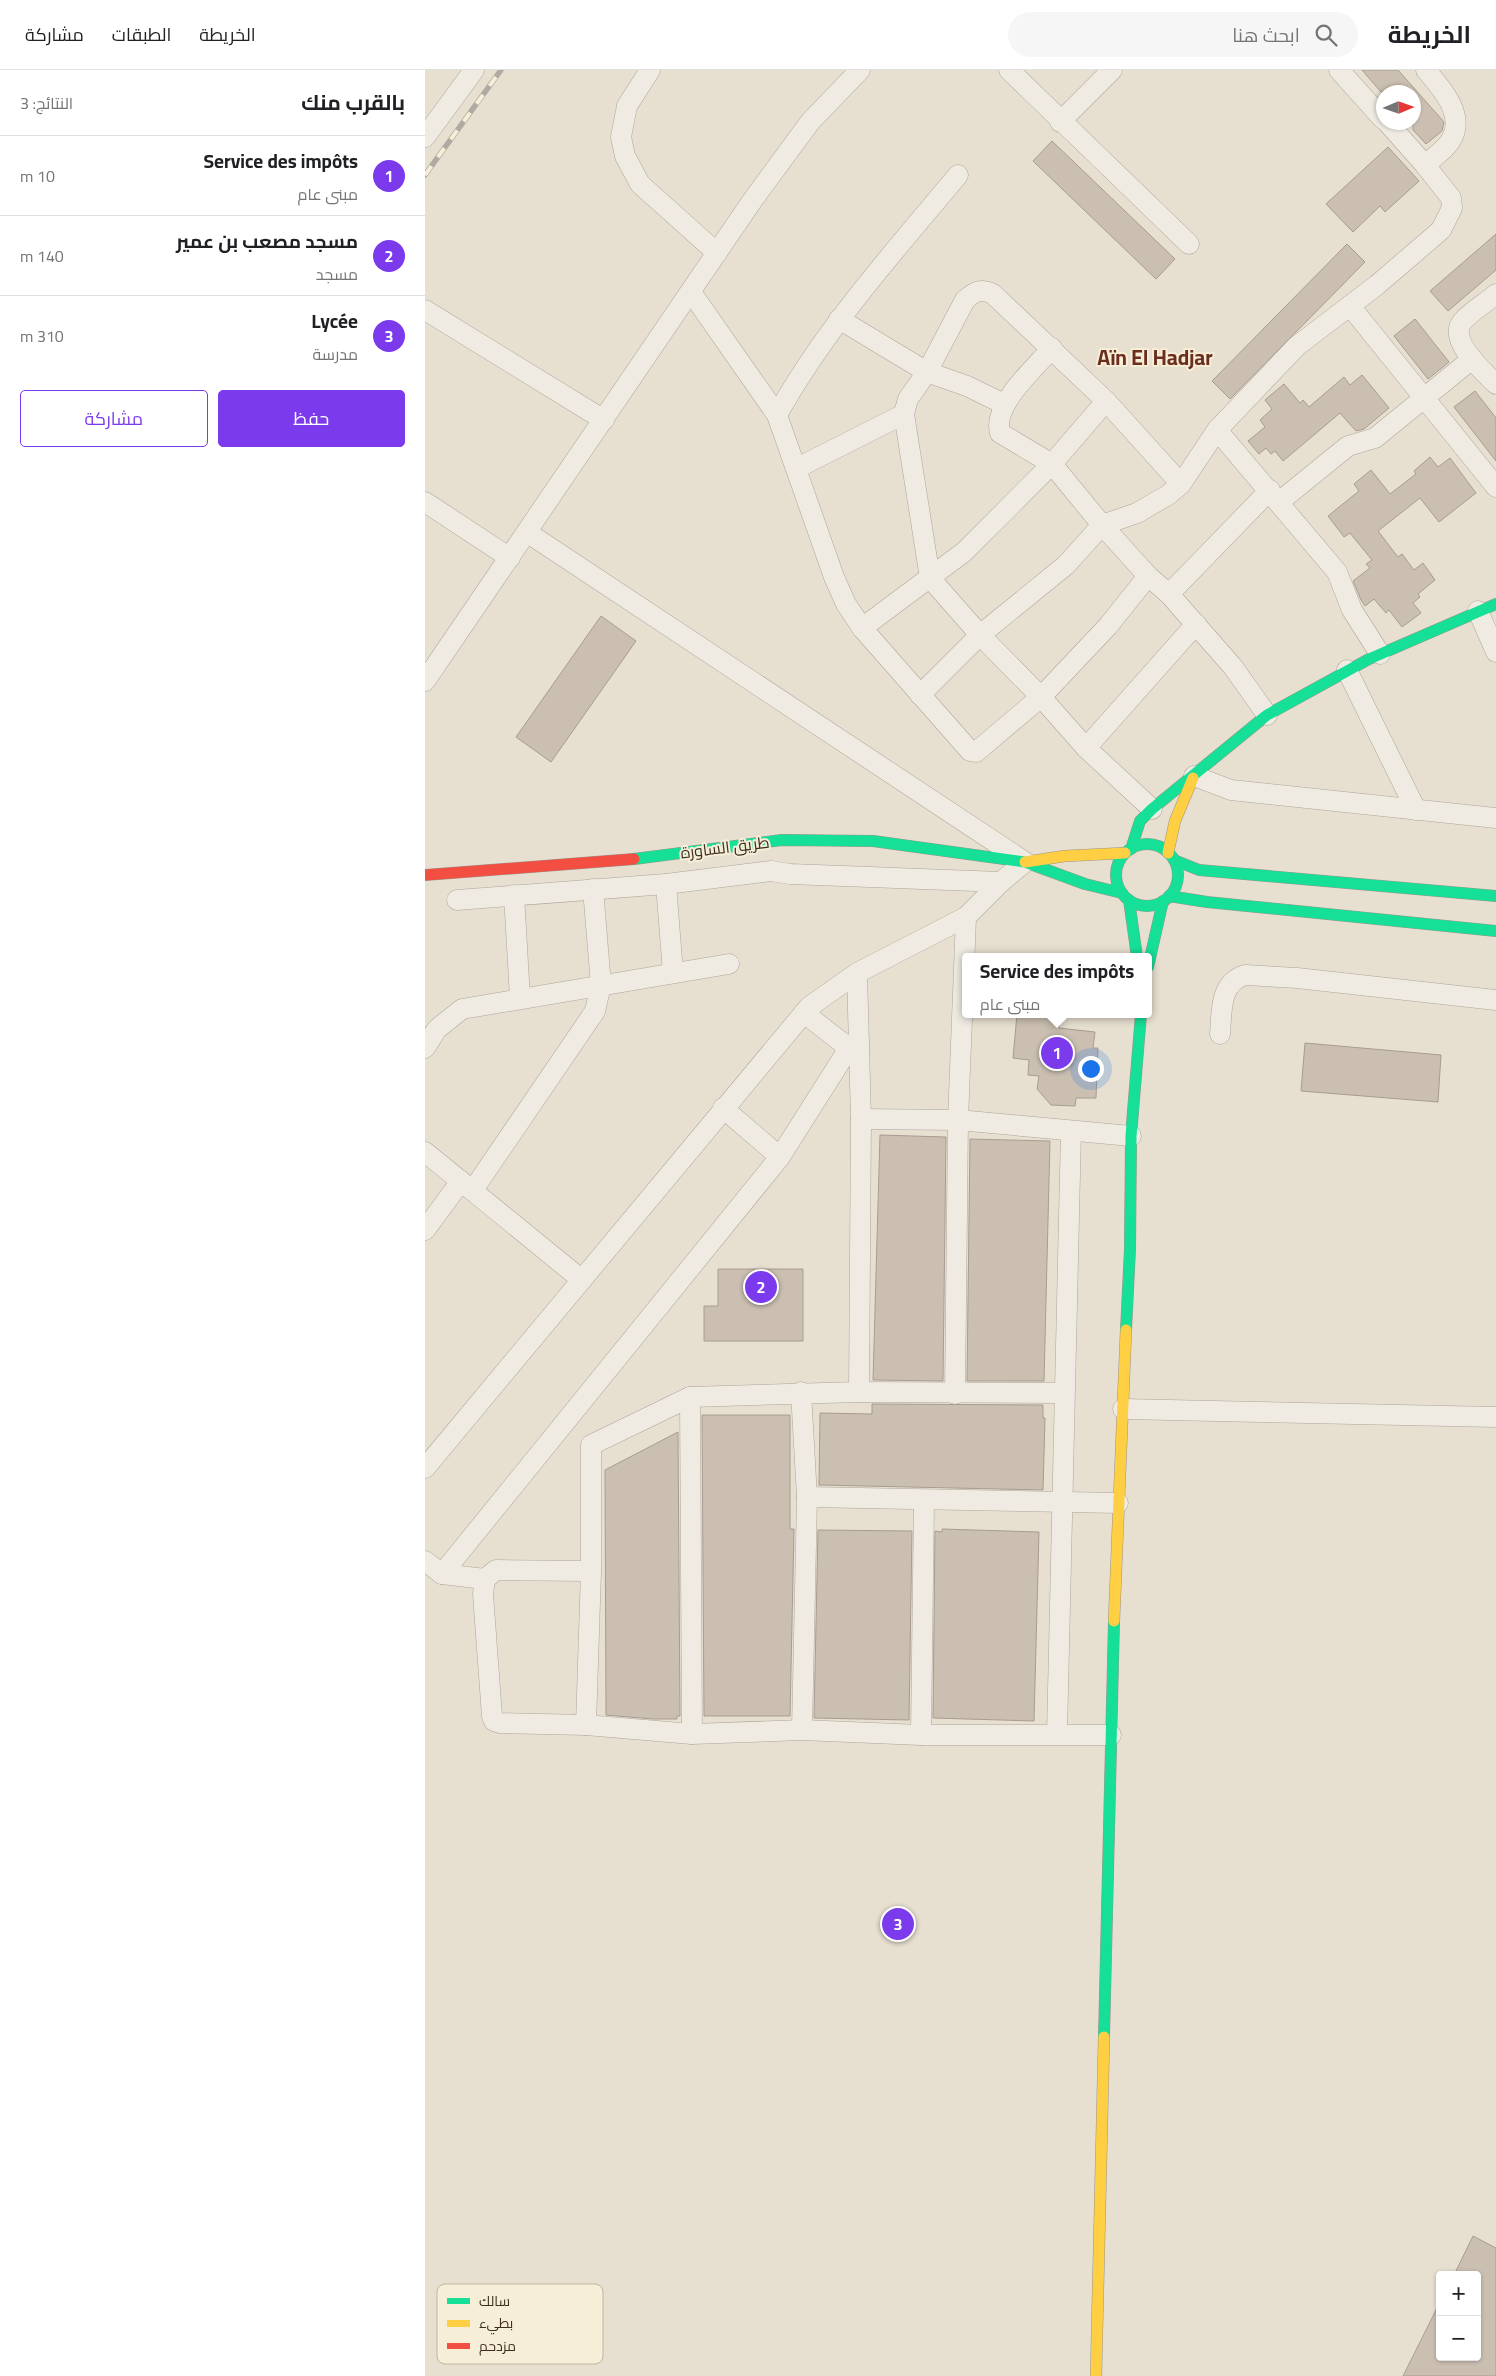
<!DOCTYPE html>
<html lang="ar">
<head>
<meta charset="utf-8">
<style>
  body { margin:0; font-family:Georgia,Cairo,serif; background:#f6f6f6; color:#202124; direction:rtl }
  .controls { position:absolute; right:15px; bottom:15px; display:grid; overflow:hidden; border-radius:5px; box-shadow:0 1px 4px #0004 }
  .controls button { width:45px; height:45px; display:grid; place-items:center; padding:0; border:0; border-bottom:1px solid #e0e0e0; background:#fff; color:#202124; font:25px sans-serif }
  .compass { position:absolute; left:951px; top:15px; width:45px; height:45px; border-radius:50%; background:#fff; box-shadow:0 1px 4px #0004; rotate:88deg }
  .you { position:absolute; left:665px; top:998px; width:18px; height:18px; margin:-12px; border:4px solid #fff; border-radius:50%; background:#1a73e8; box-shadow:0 0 0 8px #1a73e833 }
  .badge { display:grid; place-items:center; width:32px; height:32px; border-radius:50%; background:#7c3aed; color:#fff; font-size:16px; font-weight:700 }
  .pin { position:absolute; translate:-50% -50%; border:2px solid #fff; box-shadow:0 1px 5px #0006 }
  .popup { position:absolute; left:537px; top:883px; width:190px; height:65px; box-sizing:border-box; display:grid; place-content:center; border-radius:5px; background:#fff; filter:drop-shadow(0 1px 4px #0005); font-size:16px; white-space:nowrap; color:#757577 }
  .popup b { font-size:19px; color:#202124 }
  .popup::after { content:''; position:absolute; left:50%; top:100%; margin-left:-10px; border:10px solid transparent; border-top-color:#fff }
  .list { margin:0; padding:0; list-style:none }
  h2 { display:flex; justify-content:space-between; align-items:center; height:65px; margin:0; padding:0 20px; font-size:21px }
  h2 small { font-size:16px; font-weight:400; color:#757577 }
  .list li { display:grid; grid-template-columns:32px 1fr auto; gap:15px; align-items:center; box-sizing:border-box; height:80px; padding:0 20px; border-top:1px solid #e0e0e0 }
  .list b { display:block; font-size:19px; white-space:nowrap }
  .list p { margin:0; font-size:16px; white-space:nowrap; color:#757577 }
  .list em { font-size:16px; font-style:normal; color:#757577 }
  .actions { display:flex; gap:10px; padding:15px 20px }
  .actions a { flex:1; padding:11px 0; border:1px solid #7c3aed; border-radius:5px; text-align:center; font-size:18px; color:#7c3aed }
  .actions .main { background:#7c3aed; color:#fff }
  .icon { flex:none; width:28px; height:28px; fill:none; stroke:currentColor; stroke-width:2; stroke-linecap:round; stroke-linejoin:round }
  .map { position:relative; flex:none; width:1071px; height:2306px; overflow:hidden; direction:ltr }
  header { display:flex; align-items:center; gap:30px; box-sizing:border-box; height:70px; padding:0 25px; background:#fff; border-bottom:1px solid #e0e0e0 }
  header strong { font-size:24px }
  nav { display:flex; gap:28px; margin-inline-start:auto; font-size:18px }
  .search { width:350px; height:45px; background:#f6f6f6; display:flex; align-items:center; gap:12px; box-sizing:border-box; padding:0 18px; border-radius:28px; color:#757577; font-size:19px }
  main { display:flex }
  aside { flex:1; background:#fff }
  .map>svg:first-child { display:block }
  .building { fill:#cbbfb2; stroke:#a89c90 }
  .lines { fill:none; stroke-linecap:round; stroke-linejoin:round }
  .street-casing { stroke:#ada599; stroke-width:21 }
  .fast-casing { stroke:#9c958a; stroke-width:12 }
  .slow-casing { stroke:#9c958a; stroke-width:12 }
  .jam-casing { stroke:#9c958a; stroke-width:12 }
  .street { stroke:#efebe3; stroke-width:20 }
  .fast { stroke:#16e098; stroke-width:11 }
  .slow { stroke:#ffcf43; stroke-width:11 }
  .jam { stroke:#f24e42; stroke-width:11 }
  .rail-casing { stroke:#afaaa2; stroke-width:5.5 }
  .rail { stroke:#f7eed8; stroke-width:4; stroke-dasharray:11; stroke-linecap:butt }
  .labels { text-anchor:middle; stroke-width:4; stroke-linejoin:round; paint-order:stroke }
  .street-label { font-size:16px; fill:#3d2e20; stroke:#f7eed8 }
  .district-label { font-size:21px; font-weight:bold; fill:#6b2e1e; stroke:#f7eed8 }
  .key { fill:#f7eed8; stroke:#bfb4a1; stroke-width:1 }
  .key-label { font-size:14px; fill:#3d2e20 }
</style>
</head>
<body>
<header>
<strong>الخريطة</strong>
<div class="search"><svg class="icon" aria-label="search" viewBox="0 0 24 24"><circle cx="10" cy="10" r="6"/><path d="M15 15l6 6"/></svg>ابحث هنا</div>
<nav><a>الخريطة</a><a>الطبقات</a><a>مشاركة</a></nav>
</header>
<main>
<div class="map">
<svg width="1071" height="2306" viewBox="0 0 1071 2306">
  <rect width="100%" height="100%" fill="#e7e0d1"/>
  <g class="building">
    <polygon points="937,0 973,0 1019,52 1017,61 1001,74 988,60 988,22 956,22"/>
    <polygon points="627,71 750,189 731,209 608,91"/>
    <polygon points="963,77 994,111 960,142 955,136 928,162 901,134"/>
    <polygon points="1071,164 1071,200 1023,241 1005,221"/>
    <polygon points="922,174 940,192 805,329 787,311"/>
    <polygon points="990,249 1024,292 1003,309 969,266"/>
    <polygon points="937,305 964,338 939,359 931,361 915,343 858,391 850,381 846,384 841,378 834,384 823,371 840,357 835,350 847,339 840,330 859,314 875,333 878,330 884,337 919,307 925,315"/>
    <polygon points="1050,321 1071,348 1071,391 1029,337"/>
    <polygon points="1005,387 1013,397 1025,388 1051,423 1014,452 995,428 953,461 973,487 977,484 989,500 998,493 1010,510 993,524 995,527 988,533 996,543 977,557 964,540 961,543 949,529 940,536 936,530 928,511 945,498 941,494 947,490 925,463 919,467 903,446 934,421 929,414 946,400 965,424 991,404 989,401"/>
    <polygon points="176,546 211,571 126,692 91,667"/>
    <polygon points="592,944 635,944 634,958 670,962 668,978 673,978 671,1028 651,1028 650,1036 626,1035 612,1019 614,1006 603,1005 604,990 588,988"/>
    <polygon points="880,973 1016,985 1013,1032 876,1021"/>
    <polygon points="455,1065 521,1067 518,1311 448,1310"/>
    <polygon points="545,1069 625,1071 619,1311 542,1311"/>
    <polygon points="293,1199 378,1199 378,1271 279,1271 279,1236 293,1236"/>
    <polygon points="447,1334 618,1335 618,1348 620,1348 618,1420 394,1415 395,1343 447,1344"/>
    <polygon points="277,1345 365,1345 365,1459 369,1459 365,1646 279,1646"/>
    <polygon points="253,1362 255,1646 252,1646 252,1649 228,1649 181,1645 180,1400"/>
    <polygon points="517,1459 614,1462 609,1651 508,1648 510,1461 517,1462"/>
    <polygon points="393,1460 487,1461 484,1650 389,1648"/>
    <polygon points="1048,2166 1071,2178 1071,2306 978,2306 1015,2232 1015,2287 1052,2287 1052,2205 1029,2205"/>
  </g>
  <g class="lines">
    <g class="street-casing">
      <g id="street">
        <polyline points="225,0 202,36 196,67 200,86 215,114 292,183"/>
        <polyline points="584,0 764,174"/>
        <polyline points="914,0 958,49"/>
        <polyline points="635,52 687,0"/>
        <polyline points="0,67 49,0"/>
        <path d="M1000 95C1008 88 1018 81 1024 73 1043 47 1017 19 1001 0"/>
        <path d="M533 105C469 182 401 257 352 345L409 507 421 534 437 558 545 681 551 682 616 627 683 556 723 506"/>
        <polyline points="266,222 352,345"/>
        <path d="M1071 224C1061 233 1045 242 1037 252 1023 271 1059 302 1071 314"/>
        <polyline points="925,236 1071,417"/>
        <polyline points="0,240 179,350"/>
        <polyline points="414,249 502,302 542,316 579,334"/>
        <path d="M627 278C609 299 567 335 575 363L627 394 677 455 723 506 744 524 808 597 842 645"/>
        <polyline points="792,360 912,502 927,540 955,584"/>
        <polyline points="372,398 479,344"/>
        <polyline points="0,432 85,488"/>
        <polyline points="854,432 923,376 950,368 1047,289"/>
        <polyline points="744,524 845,420"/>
        <polyline points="1053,541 1071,582"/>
        <polyline points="437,558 539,482 627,394 681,331"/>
        <polyline points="922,600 991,740"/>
        <polyline points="0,611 327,131 385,52 435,0"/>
        <polyline points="495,625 555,565 641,495 677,455 712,443 743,425 756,414 792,360 872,276 952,215 1016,160 1027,138 1026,128 1000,95 962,52"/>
        <polyline points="661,678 771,554"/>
        <polyline points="769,706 806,720 1071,748"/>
        <path d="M727 739 661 678 616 627 555 565 505 508 479 344 483 329 502 302 540 230C550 221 556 218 568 224L681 331 756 414"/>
        <polyline points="241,814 248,903"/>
        <polyline points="89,825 95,928"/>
        <polyline points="32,830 241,814 346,801 365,804 576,812"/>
        <polyline points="432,903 436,1049 434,1322"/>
        <polyline points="379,943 424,978"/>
        <path d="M795 964C797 942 794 913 820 905L872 908 1071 930"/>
        <polyline points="0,978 12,959 37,939 304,894"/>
        <polyline points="298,1038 355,1087"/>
        <polyline points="436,1049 533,1050 706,1066"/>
        <polyline points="0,1082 157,1210"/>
        <polyline points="48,1120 170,941 176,915 168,819"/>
        <polyline points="0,1160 36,1111"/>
        <polyline points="376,1322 382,1427 377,1660"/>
        <polyline points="639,1323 434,1322 265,1327 166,1375 166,1501 71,1500 60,1509 58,1524 67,1646 69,1651 75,1653 161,1655 267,1664 377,1660 496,1665 686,1665"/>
        <polyline points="530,1324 533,1050 541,847"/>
        <polyline points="265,1327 267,1664"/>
        <polyline points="698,1339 1071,1347"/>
        <polyline points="0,1398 384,937 432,903 541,847 576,812 600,792 103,463"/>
        <polyline points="382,1427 693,1433"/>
        <polyline points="0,1491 17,1504 60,1509"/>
        <polyline points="17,1504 355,1087 424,978 434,972"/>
        <polyline points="161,1655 166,1501"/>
        <polyline points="632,1664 646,1061"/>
        <polyline points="496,1665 499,1430"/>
      </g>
    </g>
    <g class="fast-casing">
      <g id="fast">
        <circle cx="722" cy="805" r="31"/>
        <polyline points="706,779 715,751 727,739 842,645 944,589 1071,534"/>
        <polyline points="209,789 357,770 448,771 600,792 660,814 697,823"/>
        <polyline points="749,790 774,800 1071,826"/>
        <polyline points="744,826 782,832 1071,861"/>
        <polyline points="704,830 712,887"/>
        <polyline points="723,897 738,831"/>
        <polyline points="701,1260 705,1179 706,1066 716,944"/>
        <polyline points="679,1967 689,1551"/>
      </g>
    </g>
    <g class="slow-casing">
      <g id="slow">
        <polyline points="743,783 750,751 768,708"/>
        <polyline points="600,792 640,786 700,783"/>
        <polyline points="689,1551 701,1260"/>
        <polyline points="671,2306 679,1967"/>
      </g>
    </g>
    <g class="jam-casing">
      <polyline id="jam" points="0,805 209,789"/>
    </g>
    <use href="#street" class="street"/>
    <use href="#fast" class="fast"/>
    <use href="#slow" class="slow"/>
    <use href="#jam" class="jam"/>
    <g class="rail-casing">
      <polyline id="rail" points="0,105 76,0"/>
    </g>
    <use href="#rail" class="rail"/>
  </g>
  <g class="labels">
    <g class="street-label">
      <text transform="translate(300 777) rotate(-7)" y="6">طريق الساورة</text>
    </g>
    <g class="district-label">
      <text x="730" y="295">Aïn El Hadjar</text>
    </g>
  </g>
  <rect x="12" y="2214" width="166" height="80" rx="8" class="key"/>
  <rect x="22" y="2228" width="23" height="6" fill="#16e098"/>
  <rect x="22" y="2250" width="23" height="7" fill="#ffcf43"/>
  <rect x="22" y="2273" width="23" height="6" fill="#f24e42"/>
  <g class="key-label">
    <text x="54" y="2236">سالك</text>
    <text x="54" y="2258">بطيء</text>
    <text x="54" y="2281">مزدحم</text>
  </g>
</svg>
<div class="controls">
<button>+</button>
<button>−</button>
</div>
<svg class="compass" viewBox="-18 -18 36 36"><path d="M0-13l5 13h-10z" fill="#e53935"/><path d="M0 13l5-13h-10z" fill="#757577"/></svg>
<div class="you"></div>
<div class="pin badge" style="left:632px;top:983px">1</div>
<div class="popup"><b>Service des impôts</b>مبنى عام</div>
<div class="pin badge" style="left:336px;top:1217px">2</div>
<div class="pin badge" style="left:473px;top:1854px">3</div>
</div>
<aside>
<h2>بالقرب منك<small>النتائج: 3</small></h2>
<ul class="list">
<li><span class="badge">1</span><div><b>Service des impôts</b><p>مبنى عام</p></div><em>10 m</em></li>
<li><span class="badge">2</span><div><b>مسجد مصعب بن عمير</b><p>مسجد</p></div><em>140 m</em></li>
<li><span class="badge">3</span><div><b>Lycée</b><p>مدرسة</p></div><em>310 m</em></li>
</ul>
<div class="actions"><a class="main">حفظ</a><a>مشاركة</a></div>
</aside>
</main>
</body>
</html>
